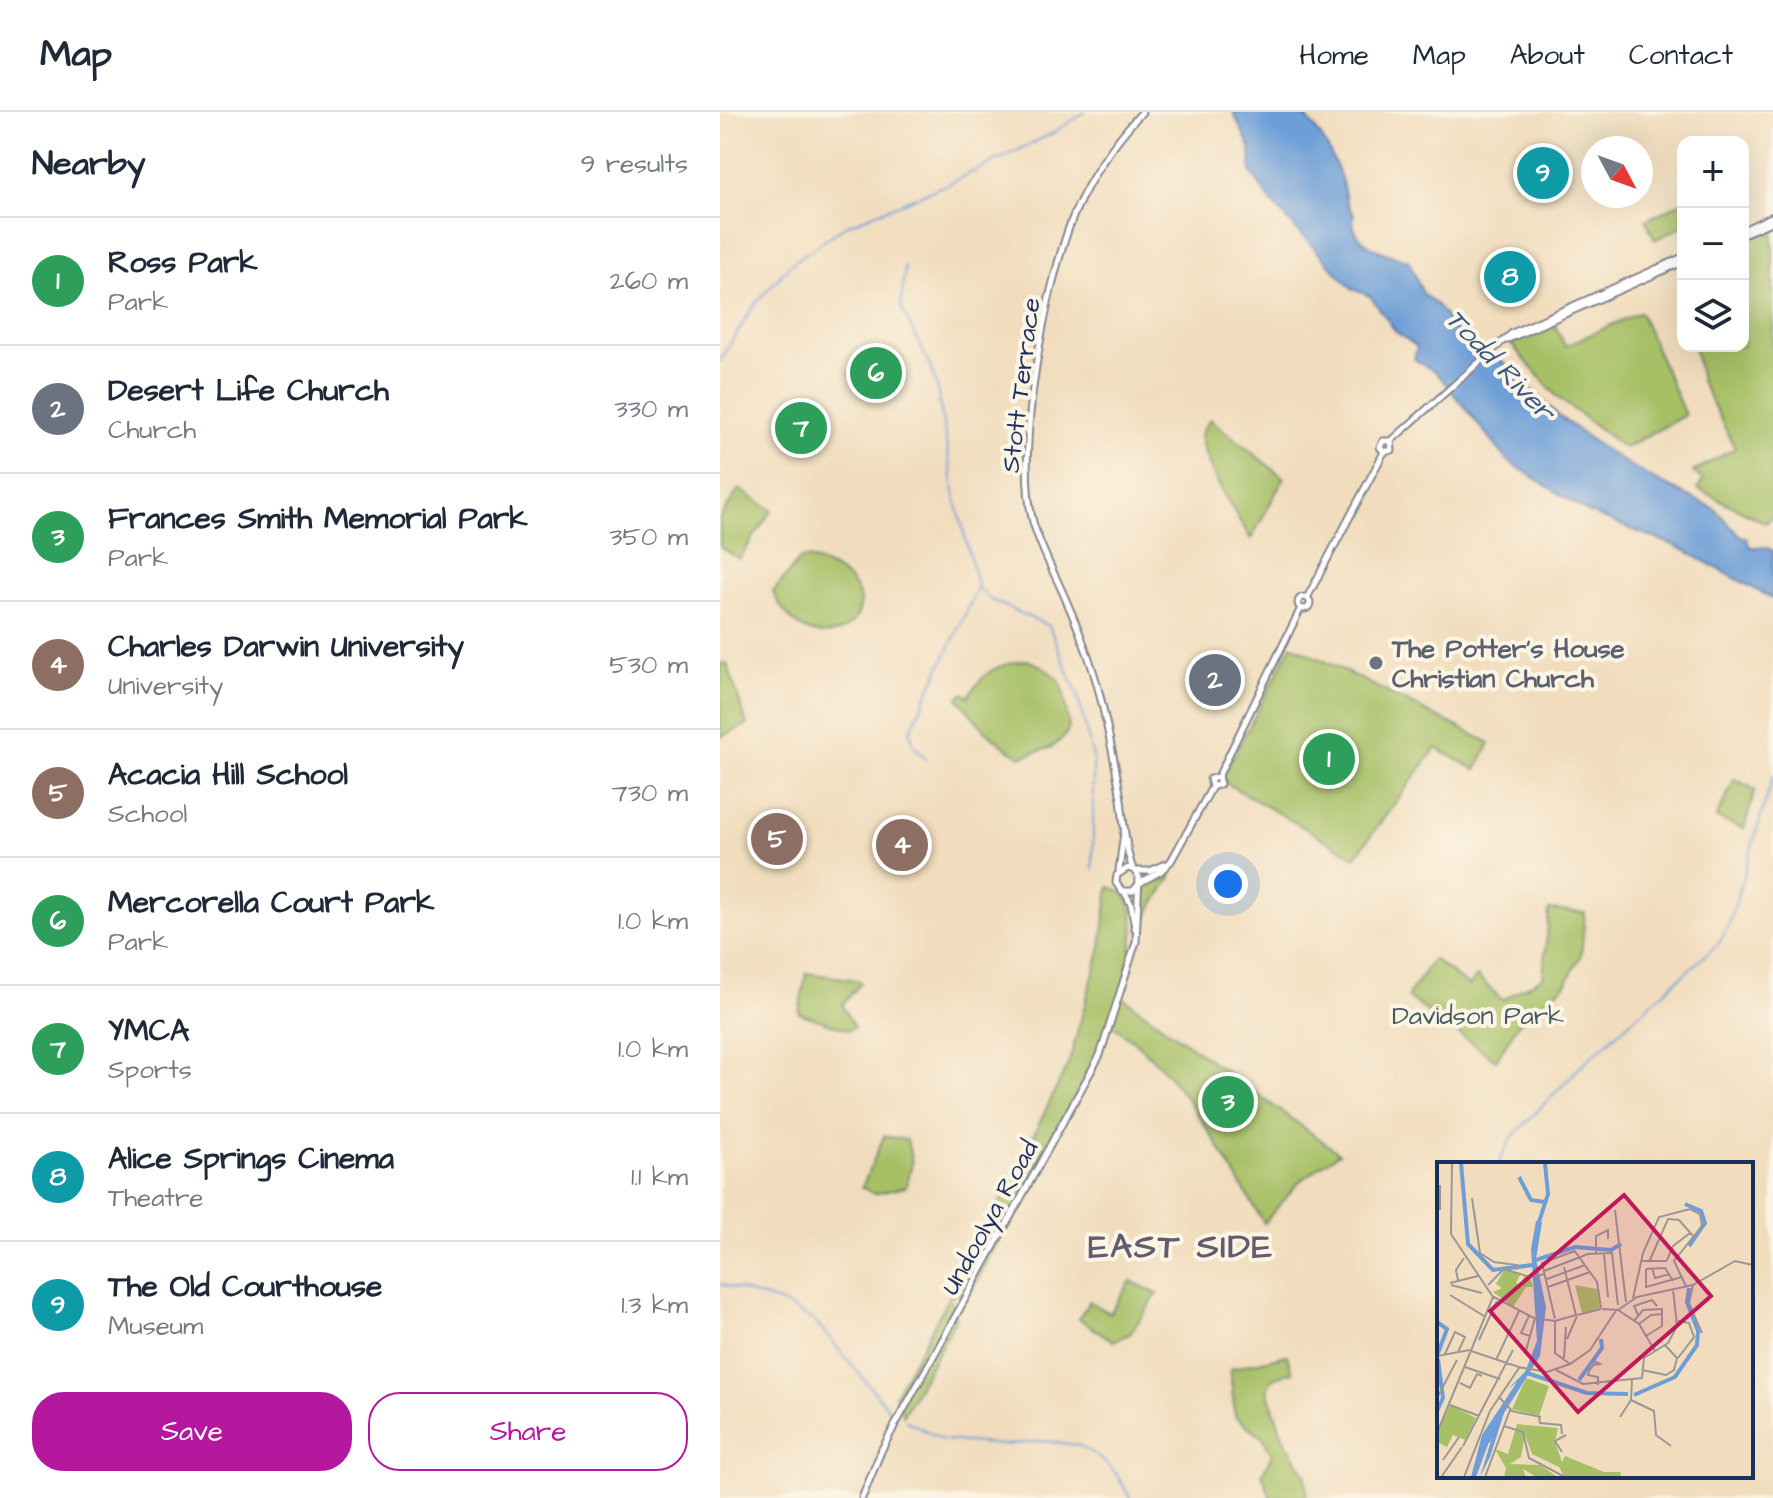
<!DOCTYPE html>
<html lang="en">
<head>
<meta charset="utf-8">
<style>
  body { margin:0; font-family:"Architects Daughter",sans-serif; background:#f2f2f3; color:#1f2937 }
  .controls { position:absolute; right:24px; top:24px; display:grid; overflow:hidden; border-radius:16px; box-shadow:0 8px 32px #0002 }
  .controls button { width:72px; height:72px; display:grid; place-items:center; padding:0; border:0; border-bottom:2px solid #e0e1e3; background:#fff; color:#1f2937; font:40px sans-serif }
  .compass { position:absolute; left:861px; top:24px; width:72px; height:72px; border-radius:50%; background:#fff; box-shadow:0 8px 32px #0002; rotate:131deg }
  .you { position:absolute; left:508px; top:772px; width:28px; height:28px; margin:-20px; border:6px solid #fff; border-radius:50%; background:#1a73e8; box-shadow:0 0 0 12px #1a73e833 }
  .badge { display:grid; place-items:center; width:52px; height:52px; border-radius:50%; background:#b5179e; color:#fff; font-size:26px; font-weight:700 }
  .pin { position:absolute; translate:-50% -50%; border:4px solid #fff; box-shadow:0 2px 8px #0006 }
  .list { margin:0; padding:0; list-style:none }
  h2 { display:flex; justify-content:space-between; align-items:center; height:104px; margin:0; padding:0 32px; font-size:34px }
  h2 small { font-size:26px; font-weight:400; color:#747a83 }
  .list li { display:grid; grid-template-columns:52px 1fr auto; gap:24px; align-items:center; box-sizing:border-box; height:128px; padding:0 32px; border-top:2px solid #e0e1e3 }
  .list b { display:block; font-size:30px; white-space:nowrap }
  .list p { margin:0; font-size:26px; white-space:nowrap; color:#747a83 }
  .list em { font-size:26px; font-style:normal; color:#747a83 }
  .actions { display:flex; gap:16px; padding:24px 32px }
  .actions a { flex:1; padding:18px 0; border:2px solid #b5179e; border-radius:32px; text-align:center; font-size:28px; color:#b5179e }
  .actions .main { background:#b5179e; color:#fff }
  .icon { flex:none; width:44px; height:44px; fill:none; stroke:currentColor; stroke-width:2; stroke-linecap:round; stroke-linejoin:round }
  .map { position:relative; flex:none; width:1053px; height:1386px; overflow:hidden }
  header { display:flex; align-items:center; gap:48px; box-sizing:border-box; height:112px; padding:0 40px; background:#fff; border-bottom:2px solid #e0e1e3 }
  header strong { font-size:38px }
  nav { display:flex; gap:44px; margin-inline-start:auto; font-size:28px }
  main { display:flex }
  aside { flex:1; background:#fff }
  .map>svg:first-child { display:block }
  .green { fill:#a7c066; stroke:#617862; stroke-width:2 }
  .water { fill:#6d9ed7; stroke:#44669a; stroke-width:2 }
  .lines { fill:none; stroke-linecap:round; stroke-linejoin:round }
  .stream { stroke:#6d9ed7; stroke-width:2 }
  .tertiary-casing { stroke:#86868e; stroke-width:9 }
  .secondary-casing { stroke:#86868e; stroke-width:9 }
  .tertiary { stroke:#fff; stroke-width:5 }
  .secondary { stroke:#fff; stroke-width:5 }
  .worship-dot { fill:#6b7280; stroke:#fcf5e5; stroke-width:3 }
  .labels { text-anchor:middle; stroke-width:8; stroke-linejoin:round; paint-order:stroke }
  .street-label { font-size:26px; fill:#1b2f5e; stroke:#fcf5e5 }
  .worship-label { font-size:26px; font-weight:bold; fill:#5b616d; stroke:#fcf5e5; text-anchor:start }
  .park-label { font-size:26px; fill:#455a60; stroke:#fcf5e5 }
  .water-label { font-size:28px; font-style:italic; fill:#385688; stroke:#fcf5e5 }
  .district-label { font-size:34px; font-weight:bold; letter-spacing:2px; fill:#645c6e; stroke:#fcf5e5 }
  .inset-river { fill:none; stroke:#6d9ed7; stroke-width:4 }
  .inset-road { fill:none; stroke:#9b9797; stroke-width:2 }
  .view { fill:#c2185b; fill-opacity:0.15; stroke:#c2185b; stroke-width:4 }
  .inset-edge { fill:none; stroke:#1b2f5e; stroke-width:4 }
</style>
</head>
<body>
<header>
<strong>Map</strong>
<nav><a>Home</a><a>Map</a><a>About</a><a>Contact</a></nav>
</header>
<main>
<aside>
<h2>Nearby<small>9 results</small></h2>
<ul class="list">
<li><span class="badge" style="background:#2e9e5b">1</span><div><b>Ross Park</b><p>Park</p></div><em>260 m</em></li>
<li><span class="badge" style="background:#6b7280">2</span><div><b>Desert Life Church</b><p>Church</p></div><em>330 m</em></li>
<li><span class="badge" style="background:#2e9e5b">3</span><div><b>Frances Smith Memorial Park</b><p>Park</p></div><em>350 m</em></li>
<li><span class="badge" style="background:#8d6e63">4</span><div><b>Charles Darwin University</b><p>University</p></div><em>530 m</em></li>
<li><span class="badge" style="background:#8d6e63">5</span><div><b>Acacia Hill School</b><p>School</p></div><em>730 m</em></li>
<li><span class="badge" style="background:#2e9e5b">6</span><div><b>Mercorella Court Park</b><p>Park</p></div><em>1.0 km</em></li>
<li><span class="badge" style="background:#2e9e5b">7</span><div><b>YMCA</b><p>Sports</p></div><em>1.0 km</em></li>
<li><span class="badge" style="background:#0f9aa8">8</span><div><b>Alice Springs Cinema</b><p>Theatre</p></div><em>1.1 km</em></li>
<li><span class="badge" style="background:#0f9aa8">9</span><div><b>The Old Courthouse</b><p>Museum</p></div><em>1.3 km</em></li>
</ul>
<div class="actions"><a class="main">Save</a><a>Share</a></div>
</aside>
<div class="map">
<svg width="1053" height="1386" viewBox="0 0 1053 1386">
  <rect width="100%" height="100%" fill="#fcf5e5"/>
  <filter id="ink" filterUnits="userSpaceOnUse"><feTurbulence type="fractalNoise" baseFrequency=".0125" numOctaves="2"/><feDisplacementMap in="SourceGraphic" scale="16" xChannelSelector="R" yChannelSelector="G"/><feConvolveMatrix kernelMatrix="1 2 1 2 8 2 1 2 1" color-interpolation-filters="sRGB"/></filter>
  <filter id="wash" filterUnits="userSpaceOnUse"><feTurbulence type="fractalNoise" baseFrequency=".006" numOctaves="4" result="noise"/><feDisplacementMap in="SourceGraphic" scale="32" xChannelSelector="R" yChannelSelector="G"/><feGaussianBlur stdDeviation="1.8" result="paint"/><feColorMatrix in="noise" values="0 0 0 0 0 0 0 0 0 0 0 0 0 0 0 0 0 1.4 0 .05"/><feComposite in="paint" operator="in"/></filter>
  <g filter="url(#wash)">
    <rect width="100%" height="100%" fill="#f1ddbd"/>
    <g class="green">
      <polygon points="962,90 963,114 935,128 926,108"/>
      <polygon points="1053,113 1053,404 1046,411 978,377 983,368 973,360 1015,336 981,269 974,234 1023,234 1023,127"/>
      <polygon points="920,200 965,303 905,336 837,285 791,232 835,213 845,234"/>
      <path d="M155 241C171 242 176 250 183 263L158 276 130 262 144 244Z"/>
      <path d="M490 307 564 366 531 427C512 395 487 361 480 323Z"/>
      <polygon points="19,377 52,398 19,447 0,435 0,406"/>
      <path d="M87 446C204 480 98 577 53 480L80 447Z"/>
      <polygon points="572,533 770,631 756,658 716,636 635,745 506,671 503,664"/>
      <path d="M307 548 322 554 339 568 343 577 349 616 345 624 332 635 301 645C274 630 257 611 238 586L244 581 248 585C266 557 276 553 307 548Z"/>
      <polygon points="7,551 27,613 0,625 0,552"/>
      <polygon points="1015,667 1035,678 1024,717 996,706"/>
      <polygon points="449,753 451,765 432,795 424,816 419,819 419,771"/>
      <path d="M389 775C432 783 407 856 401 884L619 1041 580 1069 544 1111C500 1041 463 958 391 913L385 930 252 1178 229 1185 289 1074 349 950 381 835Z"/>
      <polygon points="829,798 865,801 861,843 846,872 798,912 776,948 687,885 713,847 749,874 757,864 782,888 823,865"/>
      <polygon points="86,861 137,868 141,871 122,893 134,915 128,918 79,901"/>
      <polygon points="164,1024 187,1028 192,1051 186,1075 154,1082 142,1075"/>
      <polygon points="411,1169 437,1182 410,1222 393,1229 359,1207 369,1189 390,1201"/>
      <polygon points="228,1187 232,1190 236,1207 183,1303 175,1283"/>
      <polygon points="567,1243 573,1260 554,1265 547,1277 563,1325 585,1362 587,1381 583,1386 551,1386 542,1362 552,1343 544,1327 515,1304 510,1257"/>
    </g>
    <path class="water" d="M513 0H581C601 20 611 40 621 66 625 79 624 91 634 102 627 132 667 142 689 149L703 182 718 194 748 236 780 247 840 305 885 338 931 366 995 397 1018 422 1027 427 1030 435H1047L1053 439V487L958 435 869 401 788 349 717 261 694 247 697 235 676 220 650 184 632 177 552 91 531 60 530 35Z"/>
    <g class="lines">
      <g class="stream">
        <polyline points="185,153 181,195 211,256 217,275 235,385 258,476 271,488 329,514 357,581 373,646 373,758"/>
        <polyline points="0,249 34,193 71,152 125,114 230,71 333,21 365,0"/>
        <polyline points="206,647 193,632 190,619 257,477"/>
        <polyline points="778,1052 792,1025 866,949 999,831 1009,812 1053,664"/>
        <polyline points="0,1172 62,1191 96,1210 173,1302"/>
        <polyline points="185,1308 223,1328 284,1333 322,1329 358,1333 377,1344 396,1361 410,1386"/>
      </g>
    </g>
  </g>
  <g filter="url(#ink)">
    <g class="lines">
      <g class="tertiary-casing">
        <polyline id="tertiary" points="142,1386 162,1337"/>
      </g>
      <g class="secondary-casing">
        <g id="secondary">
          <polyline points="1023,118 1053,104"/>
          <polyline points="1023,122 1053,109"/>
          <polyline points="786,228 963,150"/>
          <polyline points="664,340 660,335 663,329 671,329 792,221 963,145"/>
          <polyline points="664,340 672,338 671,329"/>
          <circle cx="584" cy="491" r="6"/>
          <polyline points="587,486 664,340"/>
          <polyline points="498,665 581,496"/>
          <polyline points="399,758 404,720"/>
          <path d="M414 758C406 747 403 703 401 687 396 655 389 623 382 592 374 556 361 522 346 488 335 462 321 438 313 410 294 339 326 169 355 100 371 64 395 29 422 0"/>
          <polyline points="417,759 430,759 445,752"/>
          <polyline points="420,771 441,759 451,749 492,675 490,667 498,665 500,672 492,675"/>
          <polyline points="405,781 411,792 415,816"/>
          <polyline points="162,1337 380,943 416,830 419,765 414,758 408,756 397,763 396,771 402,779 413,779 419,772"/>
        </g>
      </g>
      <use href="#tertiary" class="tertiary"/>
      <use href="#secondary" class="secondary"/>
    </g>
  </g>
  <circle class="worship-dot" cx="656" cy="551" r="8"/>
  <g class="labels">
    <g class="street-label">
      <text transform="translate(300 273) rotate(-83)" y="9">Stott Terrace</text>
      <text transform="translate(269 1105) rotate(-61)" y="9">Undoolya Road</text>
    </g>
    <g class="worship-label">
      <text x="672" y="545">The Potter's House<tspan x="672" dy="30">Christian Church</tspan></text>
    </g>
    <g class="park-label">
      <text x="758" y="912">Davidson Park</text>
    </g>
    <g class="water-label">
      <text transform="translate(781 252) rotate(46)" y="10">Todd River</text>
    </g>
    <g class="district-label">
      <text x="461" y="1145">EAST SIDE</text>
    </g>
  </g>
  <g transform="translate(717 1050)">
    <rect width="316" height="316" fill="#f1ddbd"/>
    <path d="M67 108 84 111 79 121 83 123 88 113 93 115 96 125H89L76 145 56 130 65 126 59 122ZM138 123 160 127 163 146 145 151ZM89 216 112 224 102 254 75 247ZM13 243 39 256 28 278 16 273 10 285 0 280V271ZM80 262 121 266 118 280 125 300 128 294 167 310H184L183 315 127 314 122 305 95 292 88 273 84 295 73 302 103 303 121 315H99L86 307 89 315H67L69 306 58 287 71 292Z" fill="#a7c066"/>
    <path d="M99 59 105 60 99 97 109 145 103 194 67 251 53 295 43 315 62 253 39 315H34L45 273 80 220 70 228 88 210 100 179 94 87Z" fill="#6d9ed7"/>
    <path class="inset-river" d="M24 1 31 82 56 108 96 103M82 15 94 38 108 40M248 42 264 49 268 61 252 84M100 66 111 32 108 1M99 98 138 85 174 88 184 82M0 160 10 167 1 191M90 211 150 231 191 232M142 218 165 186 164 177M197 233 238 215 260 183 261 169 250 140 252 126M0 249 6 236 1 197M51 280 63 256"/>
    <path class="inset-road" d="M35 36 43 91 57 100 80 103 79 108M3 48V23M178 48 189 140M137 88 160 120 164 146M159 92V74L171 68V77M167 92 171 135M230 98 236 84 253 71M204 99H230M212 100 231 57 242 58 257 75M127 105 139 153M215 106 218 116 233 112M209 107V125L245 115M209 107 228 106 236 119M107 109 151 92 175 91 181 143M110 117 148 103M21 118 19 108 27 96M13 121 41 114M14 123 45 131M51 123 67 107 93 115 108 112M111 125 153 110M13 133 47 154M55 134 97 156 118 159 139 153M196 136 206 91 222 55 253 47 263 52 265 64 237 99 249 124M165 147 181 148 200 135 256 123M181 148 202 162 218 189M140 153 164 147M201 153 197 144 215 138 220 144M92 154 84 171 93 174M118 157 105 101 138 89M118 159V191L133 202M197 159 206 148 225 147V164L209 174M202 162 214 153 226 152M265 171 252 141 256 123 298 99 316 103M130 177 140 154M42 178 60 139M34 189 85 206M8 192 18 170 28 175 21 190M88 192 98 156M0 194 33 188M127 196 129 165M241 196 257 175 252 161 241 159M59 198 82 149M157 203 163 202 159 200 152 209 151 213 161 215V223M28 205 63 217M82 205 110 210 133 202 153 188 180 147M119 208 146 222 205 216 207 196 231 181 240 164 236 127M205 208 229 213 237 208 240 196 228 183M23 221 33 226 40 212 45 214M62 235 75 249 104 255M0 236 20 198M194 238 217 249 219 273 234 284M13 243 42 254M102 255 103 261 124 263 125 272M183 255 194 238 195 218M67 264 86 270 92 296 128 315M0 271 56 135 14 72 15 1M26 284 76 188M125 290 118 279 129 273M6 298 22 275M5 314 25 285M27 315 53 249 82 206M48 315 73 248"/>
    <path class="view" d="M187 33 274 134 141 250 53 149Z"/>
    <rect width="316" height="316" class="inset-edge"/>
  </g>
</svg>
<div class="controls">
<button>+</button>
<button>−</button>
<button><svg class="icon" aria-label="layers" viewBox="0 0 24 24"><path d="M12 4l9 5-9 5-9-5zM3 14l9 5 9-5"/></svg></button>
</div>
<svg class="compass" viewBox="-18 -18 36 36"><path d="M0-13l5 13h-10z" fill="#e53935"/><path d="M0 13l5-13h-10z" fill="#747a83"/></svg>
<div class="you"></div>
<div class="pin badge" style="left:609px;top:647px;background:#2e9e5b">1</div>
<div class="pin badge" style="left:495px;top:568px;background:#6b7280">2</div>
<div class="pin badge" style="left:508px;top:990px;background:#2e9e5b">3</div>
<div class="pin badge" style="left:182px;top:733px;background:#8d6e63">4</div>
<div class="pin badge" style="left:57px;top:727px;background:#8d6e63">5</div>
<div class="pin badge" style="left:156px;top:261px;background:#2e9e5b">6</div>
<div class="pin badge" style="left:81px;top:316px;background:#2e9e5b">7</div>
<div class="pin badge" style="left:790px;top:165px;background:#0f9aa8">8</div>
<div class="pin badge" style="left:823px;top:61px;background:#0f9aa8">9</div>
</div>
</main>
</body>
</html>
